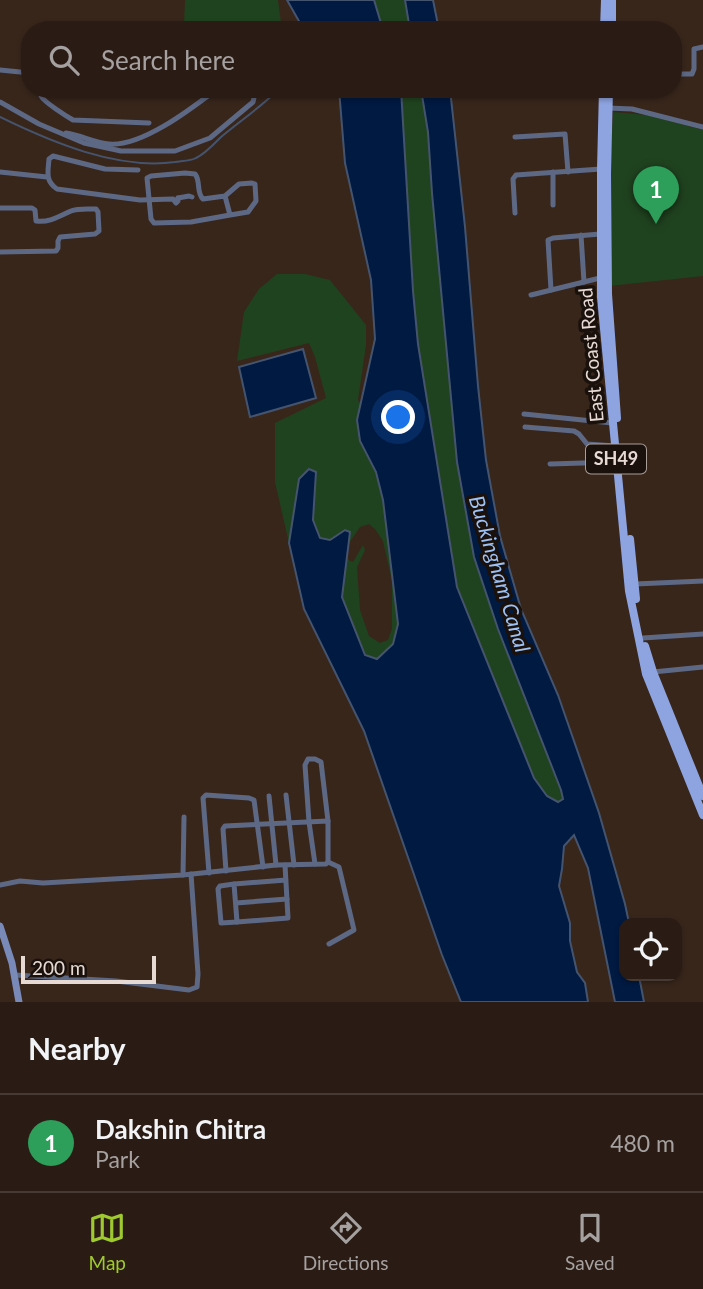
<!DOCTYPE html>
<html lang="en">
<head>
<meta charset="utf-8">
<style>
  body { margin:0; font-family:Lato,sans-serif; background:#362922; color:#f1f3f6 }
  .controls { position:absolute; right:21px; bottom:21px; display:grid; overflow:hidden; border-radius:14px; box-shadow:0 2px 5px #0004 }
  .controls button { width:63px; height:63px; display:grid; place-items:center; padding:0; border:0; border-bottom:2px solid #463a34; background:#2a1c14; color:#f1f3f6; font:35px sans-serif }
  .scale { position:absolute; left:21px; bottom:18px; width:135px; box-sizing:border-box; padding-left:7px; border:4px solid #e7dad4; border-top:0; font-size:19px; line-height:24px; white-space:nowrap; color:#e7dad4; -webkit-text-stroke:5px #1a110d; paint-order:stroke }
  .you { position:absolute; left:399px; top:418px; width:24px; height:24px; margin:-18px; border:5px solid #fff; border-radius:50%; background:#1a73e8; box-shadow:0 0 0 10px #1a73e833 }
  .badge { display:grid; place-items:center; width:46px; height:46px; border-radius:50%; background:#9eca2f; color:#fff; font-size:23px; font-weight:700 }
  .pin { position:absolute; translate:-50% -58px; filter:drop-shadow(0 2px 4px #0008) }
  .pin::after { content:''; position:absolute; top:37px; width:24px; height:21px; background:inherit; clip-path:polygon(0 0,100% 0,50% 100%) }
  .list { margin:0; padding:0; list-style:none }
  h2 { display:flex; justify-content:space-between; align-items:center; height:91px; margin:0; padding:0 28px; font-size:30px }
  h2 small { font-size:23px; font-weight:400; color:#a5a1a0 }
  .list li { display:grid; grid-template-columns:46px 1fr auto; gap:21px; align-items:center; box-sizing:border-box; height:98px; padding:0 28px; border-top:2px solid #463a34 }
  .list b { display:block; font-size:26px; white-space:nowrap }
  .list p { margin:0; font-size:23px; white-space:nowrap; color:#a5a1a0 }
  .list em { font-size:23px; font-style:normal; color:#a5a1a0 }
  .icon { flex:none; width:38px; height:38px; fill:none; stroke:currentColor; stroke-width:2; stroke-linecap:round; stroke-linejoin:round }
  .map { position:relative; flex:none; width:703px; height:1002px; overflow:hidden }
  .search { position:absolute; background:#2a1c14; box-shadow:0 2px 5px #0004; left:21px; right:21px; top:21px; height:77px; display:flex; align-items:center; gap:18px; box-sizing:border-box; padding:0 24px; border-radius:28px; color:#a5a1a0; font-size:26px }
  .sheet { height:189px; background:#2a1c14 }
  nav { display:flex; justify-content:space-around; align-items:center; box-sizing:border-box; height:98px; border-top:2px solid #463a34; background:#2a1c14; font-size:19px; color:#a5a1a0 }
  nav a { display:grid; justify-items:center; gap:4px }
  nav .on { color:#9eca2f }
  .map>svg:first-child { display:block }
  .green { fill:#20431f }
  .water { fill:#001a42; stroke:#45546e; stroke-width:2 }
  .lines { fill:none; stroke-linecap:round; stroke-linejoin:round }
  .stream { stroke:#45546e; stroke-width:2 }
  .street { stroke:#5d6885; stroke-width:5 }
  .secondary { stroke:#798ab8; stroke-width:7 }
  .primary { stroke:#8ea4e0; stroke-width:8 }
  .labels { text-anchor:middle; stroke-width:7; stroke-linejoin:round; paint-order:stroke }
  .shield { fill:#1a110d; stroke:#aa9e98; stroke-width:2 }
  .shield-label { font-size:18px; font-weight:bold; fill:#e7dad4 }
  .street-label { font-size:19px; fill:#e7dad4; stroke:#1a110d }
  .water-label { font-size:21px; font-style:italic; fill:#9ec1f4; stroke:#1a110d }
</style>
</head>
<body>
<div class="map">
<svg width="703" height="1002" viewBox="0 0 703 1002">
  <rect width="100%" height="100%" fill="#38261b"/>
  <g class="green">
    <polygon points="185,0 278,0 281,23 184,24"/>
    <polygon points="374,0 405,0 410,30 383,30"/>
    <polygon points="401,89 421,89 428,132 432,193 457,462 474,557 498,629 561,790 563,799 558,802 547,797 534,778 457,587 418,344 413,291"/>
    <polygon points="613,112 646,115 703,130 703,276 609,286 610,173"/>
    <polygon points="277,274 305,274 330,280 366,325 366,345 358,400 361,405 357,420 360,441 376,472 383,500 398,624 393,644 377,659 365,655 342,597 347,558 350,561 353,562 363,545 365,550 357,567 360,610 369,636 380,643 388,640 392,629 392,581 383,541 375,529 369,524 360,527 349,543 350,532 330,541 320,539 313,521 316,472 299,479 289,543 275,482 275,423 326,398 315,357 309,343 237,361 244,312 259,289"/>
  </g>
  <g class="water">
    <polygon points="287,0 374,0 383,30 304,30"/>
    <polygon points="405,0 433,0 439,30 410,30"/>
    <polygon points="339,89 401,89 413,291 418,344 457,587 534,778 547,796 558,802 563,799 561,790 498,629 474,557 457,462 432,193 428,132 421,89 450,89 465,227 478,386 486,460 500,536 521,609 558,695 599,813 625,904 629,923 624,923 624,976 639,976 644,1002 615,1002 588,868 574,835 564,846 562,869 559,886 570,923 570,941 577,972 585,983 588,1002 461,1002 442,955 364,731 304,609 289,543 299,479 309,469 316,472 313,520 320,538 330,540 345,530 350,532 342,597 365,655 377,659 393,644 398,624 383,500 376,472 360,441 357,420 375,339 371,280 345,163"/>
    <polygon points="303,349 316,398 250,417 239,367"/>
  </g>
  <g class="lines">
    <path class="stream" d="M0 117C51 142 117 170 175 162 181 161 191 161 196 158 205 154 214 144 221 137 240 121 261 107 279 89"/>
    <g class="street">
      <polyline points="0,70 30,73"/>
      <polyline points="673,74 692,74 694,69 694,49 703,47"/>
      <path d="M41 89C41 91 40 94 41 96 44 102 66 116 73 120L149 123"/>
      <polyline points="0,102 39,124 84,143 121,151 175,151 210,138 253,102 256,89"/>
      <polyline points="608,108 632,109 703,127"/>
      <path d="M66 133C81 135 95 143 109 144 142 147 192 108 217 89"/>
      <polyline points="515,137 565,134 568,172"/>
      <path d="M138 170 105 169 53 156 49 159C48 172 45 181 57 189L140 200 173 199 176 203 178 201V198"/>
      <polyline points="0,172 47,177"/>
      <polyline points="553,172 553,205"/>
      <path d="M225 196 230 215 248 212 256 201 255 184 252 183 239 184 225 196 203 199C196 193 201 181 195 174L185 173 151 176 147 178 151 219 154 223 191 222 230 215"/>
      <polyline points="178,198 189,196 192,197"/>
      <path d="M0 208H32L35 210 36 221C49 223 60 216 71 211 78 208 88 209 96 209L98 212 99 231 95 234 60 237 58 241V248L56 251 0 252"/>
      <polyline points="515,213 513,179 516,175 601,169"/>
      <polyline points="581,235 584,282"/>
      <polyline points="551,290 548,240 553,238 600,234"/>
      <polyline points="531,295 600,278"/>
      <polyline points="524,414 612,423"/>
      <polyline points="525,427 574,431 579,434 587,444 615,446"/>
      <polyline points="550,464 616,462"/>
      <polyline points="635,584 703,581"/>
      <polyline points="643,638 703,634"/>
      <polyline points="653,672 703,667"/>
      <polyline points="286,795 294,865"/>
      <polyline points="269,796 276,865"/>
      <polyline points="328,862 339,867 354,930 329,944"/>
      <polyline points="315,864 309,822 305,765 308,759 315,759 321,762 328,821"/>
      <polyline points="285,865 288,918 237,922 234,884 286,880"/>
      <polyline points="209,873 203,798 206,795 249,798 254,800 263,867"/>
      <polyline points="183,875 184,817"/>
      <polyline points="234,884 220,886 218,889 221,923 237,922"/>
      <polyline points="0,885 20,881 43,883 183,875 276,865 326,864 328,862 328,821 225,826 223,829 226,871"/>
      <polyline points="236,903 287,899"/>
      <polyline points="15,975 116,981 189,990 197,987 198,974 191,874"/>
    </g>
    <polyline class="secondary" points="0,926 12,963 19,1002"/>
    <g class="primary">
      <polyline points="604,30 605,0"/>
      <polyline points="612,30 612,0"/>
      <polyline points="603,89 601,169 601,297 629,591 646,674 703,815"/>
      <polyline points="609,89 607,174 608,294 617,418"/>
      <polyline points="630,539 636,599"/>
      <polyline points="645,646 653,672 703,796"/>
    </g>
  </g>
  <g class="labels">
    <rect class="shield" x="586" y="444.5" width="60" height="29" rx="5"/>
    <g class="shield-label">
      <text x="616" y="465">SH49</text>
    </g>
    <g class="street-label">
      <text transform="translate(591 355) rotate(-95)" y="7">East Coast Road</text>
    </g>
    <g class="water-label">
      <text transform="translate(499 574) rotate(73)" y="7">Buckingham Canal</text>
    </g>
  </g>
</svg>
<div class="controls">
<button><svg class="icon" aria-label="locate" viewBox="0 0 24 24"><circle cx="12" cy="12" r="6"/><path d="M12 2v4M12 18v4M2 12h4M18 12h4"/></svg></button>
</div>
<div class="scale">200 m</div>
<div class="you"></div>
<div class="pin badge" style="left:656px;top:224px;background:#2e9e5b">1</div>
<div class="search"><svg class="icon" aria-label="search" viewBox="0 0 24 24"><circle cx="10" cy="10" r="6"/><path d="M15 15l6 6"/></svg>Search here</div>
</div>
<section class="sheet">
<h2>Nearby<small></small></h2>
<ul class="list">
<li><span class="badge" style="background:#2e9e5b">1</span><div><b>Dakshin Chitra</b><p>Park</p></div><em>480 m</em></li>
</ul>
</section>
<nav>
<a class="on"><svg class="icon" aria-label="map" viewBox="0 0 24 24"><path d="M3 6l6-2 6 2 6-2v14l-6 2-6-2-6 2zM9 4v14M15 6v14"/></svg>Map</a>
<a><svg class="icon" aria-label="directions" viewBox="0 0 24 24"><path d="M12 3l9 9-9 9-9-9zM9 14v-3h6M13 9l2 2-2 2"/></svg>Directions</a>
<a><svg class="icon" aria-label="saved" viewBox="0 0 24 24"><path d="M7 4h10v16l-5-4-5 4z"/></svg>Saved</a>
</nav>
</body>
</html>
